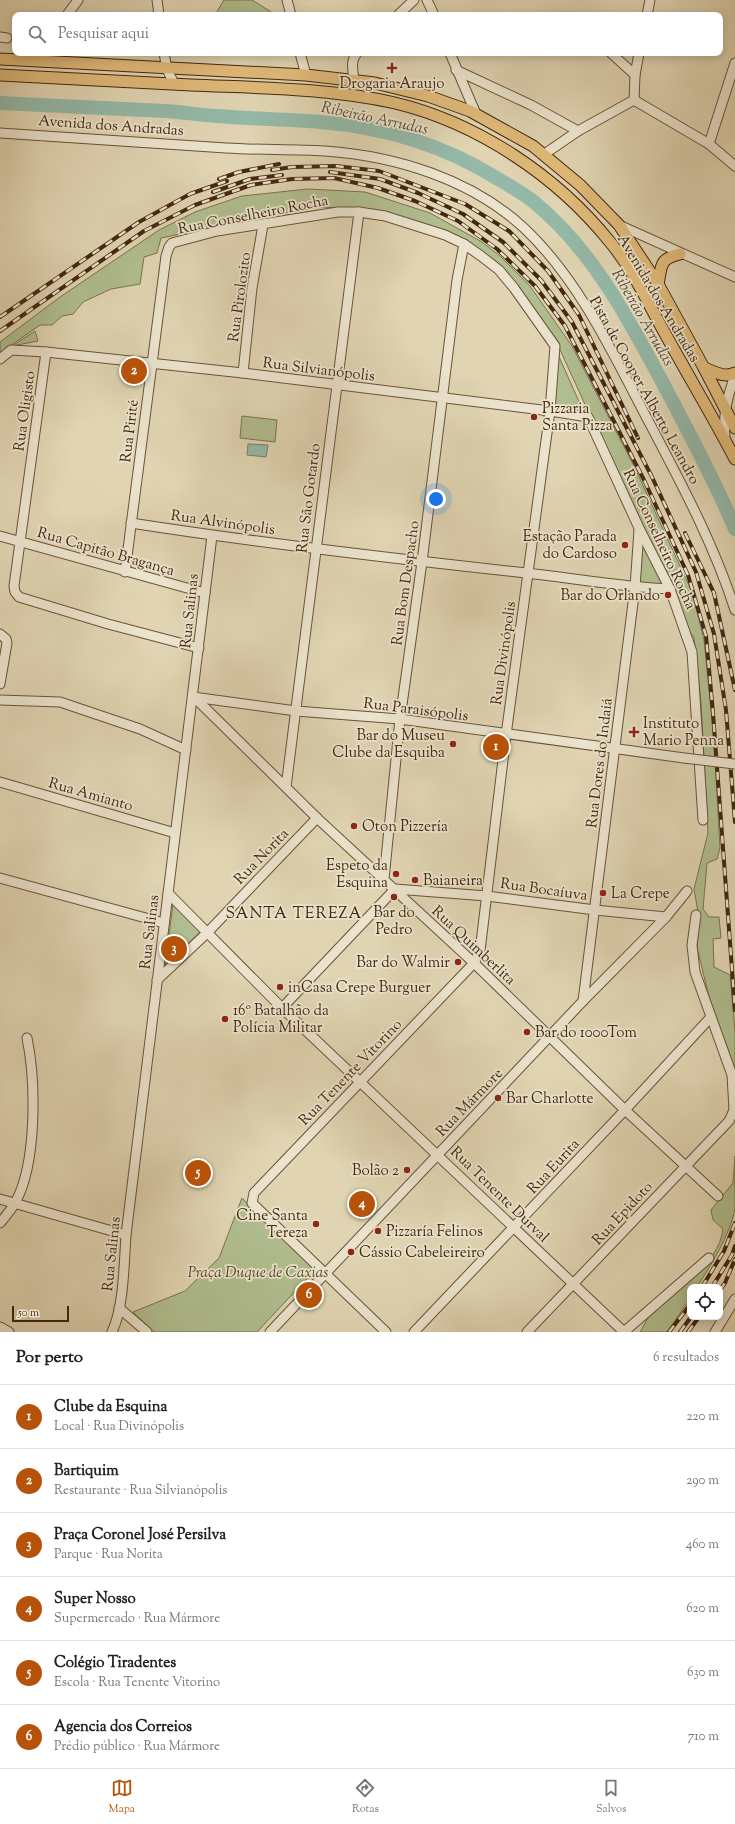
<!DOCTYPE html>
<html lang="pt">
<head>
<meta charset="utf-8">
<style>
  body { margin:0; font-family:"Sorts Mill Goudy",serif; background:#f6f6f6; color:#222 }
  .controls { position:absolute; right:12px; bottom:12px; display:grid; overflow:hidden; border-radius:8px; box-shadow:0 2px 10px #0003 }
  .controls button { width:36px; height:36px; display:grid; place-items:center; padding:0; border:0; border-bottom:1px solid #e0e0e0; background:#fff; color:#222; font:20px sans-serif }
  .scale { position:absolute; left:12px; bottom:10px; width:57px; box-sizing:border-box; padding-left:4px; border:2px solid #44270f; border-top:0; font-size:11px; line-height:14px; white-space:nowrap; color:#44270f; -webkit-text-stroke:3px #ebe3cd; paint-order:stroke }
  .you { position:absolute; left:436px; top:499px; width:14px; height:14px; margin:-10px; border:3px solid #fff; border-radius:50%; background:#1a73e8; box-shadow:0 0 0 6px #1a73e833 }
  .badge { display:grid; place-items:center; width:26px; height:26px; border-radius:50%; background:#b45309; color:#fff; font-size:13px; font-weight:700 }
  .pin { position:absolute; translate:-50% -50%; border:2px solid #fff; box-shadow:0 1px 4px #0006 }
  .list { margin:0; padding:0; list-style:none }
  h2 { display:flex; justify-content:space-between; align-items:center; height:52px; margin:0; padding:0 16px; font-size:17px }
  h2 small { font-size:13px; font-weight:400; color:#767676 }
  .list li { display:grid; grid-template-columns:26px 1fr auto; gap:12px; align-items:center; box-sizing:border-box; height:64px; padding:0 16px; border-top:1px solid #e0e0e0 }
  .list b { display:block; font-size:15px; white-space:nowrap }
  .list p { margin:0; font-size:13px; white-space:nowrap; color:#767676 }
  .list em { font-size:13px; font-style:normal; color:#767676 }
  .icon { flex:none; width:22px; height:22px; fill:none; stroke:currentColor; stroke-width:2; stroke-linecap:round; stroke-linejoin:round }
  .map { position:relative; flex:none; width:735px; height:1332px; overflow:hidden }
  .search { position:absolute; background:#fff; box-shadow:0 2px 10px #0003; left:12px; right:12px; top:12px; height:44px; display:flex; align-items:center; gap:10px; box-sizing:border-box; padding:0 14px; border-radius:8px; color:#767676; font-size:15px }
  .sheet { height:436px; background:#fff }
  nav { display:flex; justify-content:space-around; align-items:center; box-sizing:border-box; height:56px; border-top:1px solid #e0e0e0; background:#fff; font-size:11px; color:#767676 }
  nav a { display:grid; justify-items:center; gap:2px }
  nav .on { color:#b45309 }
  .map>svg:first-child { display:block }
  .green { fill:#b0bd8e; stroke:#7a724e }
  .water { fill:#94b9a8; stroke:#747f6b }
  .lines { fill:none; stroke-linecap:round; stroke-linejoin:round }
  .river { stroke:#94b9a8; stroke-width:14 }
  .minor-casing { stroke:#6b5238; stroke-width:11 }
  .major-casing { stroke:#44270f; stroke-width:13 }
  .minor { stroke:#ebe3cd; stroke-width:9 }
  .major { stroke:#e0ba79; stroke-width:11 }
  .rail-casing { stroke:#44270f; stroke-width:4 }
  .rail { stroke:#ebe3cd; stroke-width:2.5; stroke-dasharray:8; stroke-linecap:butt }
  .minor-bridge-casing { stroke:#6b5238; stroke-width:11; stroke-linecap:butt }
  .minor-bridge { stroke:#ebe3cd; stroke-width:9 }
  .poi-dot { fill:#8f2418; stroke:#ebe3cd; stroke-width:1.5 }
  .labels { text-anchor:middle; stroke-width:3.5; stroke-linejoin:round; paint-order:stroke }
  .poi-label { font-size:15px; fill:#44270f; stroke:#ebe3cd; text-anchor:start }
  .street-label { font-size:15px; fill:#44270f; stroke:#ebe3cd }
  .park-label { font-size:15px; font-style:italic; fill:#5a4528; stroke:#ebe3cd }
  .water-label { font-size:16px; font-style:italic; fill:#584c35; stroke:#ebe3cd }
  .neighbourhood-label { font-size:16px; letter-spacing:1px; fill:#44270f; stroke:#ebe3cd }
</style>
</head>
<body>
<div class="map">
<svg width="735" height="1332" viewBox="0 0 735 1332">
  <rect width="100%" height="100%" fill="#e0d4b2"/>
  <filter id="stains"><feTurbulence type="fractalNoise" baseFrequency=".005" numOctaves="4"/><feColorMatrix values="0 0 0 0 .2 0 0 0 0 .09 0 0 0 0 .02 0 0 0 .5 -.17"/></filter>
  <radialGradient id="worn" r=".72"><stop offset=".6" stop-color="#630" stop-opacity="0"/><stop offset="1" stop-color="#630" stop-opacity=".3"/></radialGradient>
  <g class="green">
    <polygon points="224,0 252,0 276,15 215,15"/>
    <polygon points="308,189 365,192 430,213 482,242 500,256 530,286 572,346 635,468 692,592 704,640 714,740 720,848 717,859 707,863 703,909 709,917 719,917 721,938 713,939 714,967 730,975 735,1031 735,1081 709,997 697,947 699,918 694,889 708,833 701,702 694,637 689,632 556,341 523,297 466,243 363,209 320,207 277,214 161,238 157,253 144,257 140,284 111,289 98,295 83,302 73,314 62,316 52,325 40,325 0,353 0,342 60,297 159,230 195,212 242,196"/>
    <polygon points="35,331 38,341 12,346"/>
    <polygon points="556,350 585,415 551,409"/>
    <polygon points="242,416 277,420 275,442 240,438"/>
    <polygon points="641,534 666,587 639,585"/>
    <polygon points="173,904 200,932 165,966"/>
    <path d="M735 1156C735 1172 735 1194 735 1209 729 1237 712 1263 697 1287H690V1299L667 1332H640C643 1328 645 1322 648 1318 671 1293 719 1266 723 1229L713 1220 711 1210 733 1183Z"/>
    <polygon points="242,1198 315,1270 257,1332 154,1332 133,1312 185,1291 219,1258"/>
  </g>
  <polygon class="water" points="248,444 268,445 266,457 247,455"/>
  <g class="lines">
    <path class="river" d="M0 103C55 106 110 108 165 111 182 112 199 115 217 116 251 119 286 119 320 122 383 127 444 145 498 179 510 186 523 193 534 202 594 251 630 322 666 389 690 435 715 481 735 529"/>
    <g class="minor-casing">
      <g id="minor">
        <polyline points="157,0 159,15"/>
        <polyline points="287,0 291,15"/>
        <polyline points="427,0 434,15"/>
        <polyline points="67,15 78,0"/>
        <polyline points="398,15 414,0"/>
        <polyline points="647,15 650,0"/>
        <polyline points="0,37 7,38"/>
        <polyline points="164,53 167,69 174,84"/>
        <polyline points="300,53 306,75"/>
        <polyline points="450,53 476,114"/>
        <polyline points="611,53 635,75"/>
        <polyline points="456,70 531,105 578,131"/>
        <path d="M354 80C353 70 350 61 357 53"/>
        <polyline points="634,100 709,144 735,166"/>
        <polyline points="634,100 635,75 639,53"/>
        <path d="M0 133C76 138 151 143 226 148 259 150 292 149 325 151 396 156 471 179 524 228 575 276 608 343 640 405 675 472 712 538 735 610"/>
        <polyline points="709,144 735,63"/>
        <polyline points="543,155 578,131 634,100"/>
        <polyline points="619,225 735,277"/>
        <polyline points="46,352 14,586 15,592 19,597 108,624 199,648"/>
        <polyline points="0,359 11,350 46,352 243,373 550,411 588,417 639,528 670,589 692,652 703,820"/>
        <polyline points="243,373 252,288 263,225"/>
        <path d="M725 438C723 413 727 399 735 375"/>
        <path d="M131 523C259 543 388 558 517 572 568 577 619 587 670 589"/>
        <polyline points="0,536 205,593"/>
        <polyline points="125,572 166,256 169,247 172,243 217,231 338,212 359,212 385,216 445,235 464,244 481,256 499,270 514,288 555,346 550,411 506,735 480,951 474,963 254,1193 252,1203 386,1332"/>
        <polyline points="0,634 6,639 7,643 0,684"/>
        <polyline points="193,697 296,711 400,719 684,758"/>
        <polyline points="194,697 317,818 474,963 625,1110 718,1196"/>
        <polyline points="0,700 60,702 140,729 186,750"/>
        <polyline points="0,782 175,833"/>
        <polyline points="286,787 359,212"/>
        <polyline points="0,878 164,923"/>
        <polyline points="384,879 400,719 422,562 457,280 464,244"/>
        <polyline points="168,893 282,1008 624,1332"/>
        <polyline points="157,980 207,933 317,818"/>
        <polyline points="583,1001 635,587 639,530"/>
        <polyline points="282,1008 395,889 487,896 595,910 666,917"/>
        <polyline points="0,1199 126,1235"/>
        <path d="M0 1223C5 1217 11 1210 15 1203 37 1164 36 1082 27 1038"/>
        <polyline points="119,1308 147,1332"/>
        <polyline points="0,1327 9,1332"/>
        <path d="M112 1332C124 1307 124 1263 126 1235L212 536"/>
        <polyline points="270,1332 583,1001 666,917 687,891"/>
        <polyline points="414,1332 625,1110 711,1017"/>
        <polyline points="527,1332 729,1121 734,1110 732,1075 695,972 692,945 696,915"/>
        <polyline points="624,1332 709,1258"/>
        <polyline points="715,1332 735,1299"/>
      </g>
    </g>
    <g class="major-casing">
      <g id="major">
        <polyline points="0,59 306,75 375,83 428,96 470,111 533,146 580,185 619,225 658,284 704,368 735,428"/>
        <path d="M0 75C64 78 127 82 191 85 259 88 329 88 395 103 478 123 557 176 610 242 631 267 646 299 662 328 686 372 712 415 735 459"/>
        <path d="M658 284C662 265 659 259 680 254"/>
        <path d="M704 368C715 372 724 378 735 373"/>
      </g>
    </g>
    <use href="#minor" class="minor"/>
    <use href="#major" class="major"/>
    <g class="rail-casing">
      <g id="rail">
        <polyline points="272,170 292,167 336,166 379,171 465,204 509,231 548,271 579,315 638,438"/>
        <polyline points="330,172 380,179 418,193 463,214 503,242 541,280 572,322 652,477 696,572 714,634 726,710 735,822"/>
        <polyline points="219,179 239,172 279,164"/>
        <polyline points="213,192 250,179 282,175"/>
        <polyline points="0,317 139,222 190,194 227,181"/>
        <polyline points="0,331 144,231 195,205 251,185 292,179 334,178 378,188 415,201 458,221 497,249 535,286 565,326 644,480 688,575 706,636 713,713 735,1010"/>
        <polyline points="685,533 714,593 735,690"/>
        <polyline points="702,1287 724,1251 735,1223"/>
        <polyline points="712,1287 732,1255 735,1246"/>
        <polyline points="720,1290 725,1283 735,1259"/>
        <polyline points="669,1332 690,1305"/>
        <polyline points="680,1332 691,1317"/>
        <polyline points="688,1332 699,1317"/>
      </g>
    </g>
    <use href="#rail" class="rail"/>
    <g class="minor-bridge-casing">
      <polyline id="minor-bridge" points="684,758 735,764"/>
    </g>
    <use href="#minor-bridge" class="minor-bridge"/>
  </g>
  <g class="poi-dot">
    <path d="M390 62h4v4h4v4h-4v4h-4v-4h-4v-4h4z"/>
    <circle cx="534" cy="417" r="4"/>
    <circle cx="625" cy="545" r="4"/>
    <circle cx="668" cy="595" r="4"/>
    <path d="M632 726h4v4h4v4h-4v4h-4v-4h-4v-4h4z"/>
    <circle cx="453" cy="744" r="4"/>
    <circle cx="354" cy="826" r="4"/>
    <circle cx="396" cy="874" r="4"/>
    <circle cx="415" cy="880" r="4"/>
    <circle cx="603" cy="893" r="4"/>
    <circle cx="394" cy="897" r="4"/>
    <circle cx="458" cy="962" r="4"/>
    <circle cx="280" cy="987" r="4"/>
    <circle cx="225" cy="1019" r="4"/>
    <circle cx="527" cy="1032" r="4"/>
    <circle cx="498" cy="1098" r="4"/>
    <circle cx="407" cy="1170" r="4"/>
    <circle cx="316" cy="1224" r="4"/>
    <circle cx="378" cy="1231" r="4"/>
    <circle cx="351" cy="1252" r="4"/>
  </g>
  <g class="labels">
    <g class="poi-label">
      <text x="392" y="88" text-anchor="middle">Drogaria Araujo</text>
      <text x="542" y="413">Pizzaria<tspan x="542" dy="17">Santa Pizza</tspan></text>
      <text x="617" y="541" text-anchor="end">Estação Parada<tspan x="617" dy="17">do Cardoso</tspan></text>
      <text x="660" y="600" text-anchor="end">Bar do Orlando</text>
      <text x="643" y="728">Instituto<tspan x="643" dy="17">Mario Penna</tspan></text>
      <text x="445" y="740" text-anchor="end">Bar do Museu<tspan x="445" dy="17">Clube da Esquiba</tspan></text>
      <text x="362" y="831">Oton Pizzería</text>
      <text x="388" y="870" text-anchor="end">Espeto da<tspan x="388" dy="17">Esquina</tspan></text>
      <text x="423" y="885">Baianeira</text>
      <text x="611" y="898">La Crepe</text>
      <text x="394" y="917" text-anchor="middle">Bar do<tspan x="394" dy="17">Pedro</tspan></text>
      <text x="450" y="967" text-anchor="end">Bar do Walmir</text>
      <text x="288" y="992">inCasa Crepe Burguer</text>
      <text x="233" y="1015">16º Batalhão da<tspan x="233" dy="17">Polícia Militar</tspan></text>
      <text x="535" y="1037">Bar do 1000Tom</text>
      <text x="506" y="1103">Bar Charlotte</text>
      <text x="399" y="1175" text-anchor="end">Bolão 2</text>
      <text x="308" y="1220" text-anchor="end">Cine Santa<tspan x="308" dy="17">Tereza</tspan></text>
      <text x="386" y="1236">Pizzaría Felinos</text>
      <text x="359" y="1257">Cássio Cabeleireiro</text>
    </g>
    <g class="street-label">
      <text transform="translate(111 125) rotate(4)" y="5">Avenida dos Andradas</text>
      <text transform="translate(253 214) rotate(-11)" y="5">Rua Conselheiro Rocha</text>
      <text transform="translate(239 297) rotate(-82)" y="5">Rua Pirolozito</text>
      <text transform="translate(659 298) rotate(59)" y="5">Avenida dos Andradas</text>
      <text transform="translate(319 369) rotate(7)" y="5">Rua Silvianópolis</text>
      <text transform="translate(645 390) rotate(61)" y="5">Pista de Cooper Alberto Leandro</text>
      <text transform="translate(24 411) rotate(-82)" y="5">Rua Oligisto</text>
      <text transform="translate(129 431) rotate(-83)" y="5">Rua Pirité</text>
      <text transform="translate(308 498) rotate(-83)" y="5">Rua São Gotardo</text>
      <text transform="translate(223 522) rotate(8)" y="5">Rua Alvinópolis</text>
      <text transform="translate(660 539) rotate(65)" y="5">Rua Conselheiro Rocha</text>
      <text transform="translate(106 551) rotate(16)" y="5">Rua Capitão Bragança</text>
      <text transform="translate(405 583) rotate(-82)" y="5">Rua Bom Despacho</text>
      <text transform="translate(189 611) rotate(-84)" y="5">Rua Salinas</text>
      <text transform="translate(503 653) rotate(-82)" y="5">Rua Divinópolis</text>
      <text transform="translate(416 709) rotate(7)" y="5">Rua Paraisópolis</text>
      <text transform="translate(599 763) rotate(-83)" y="5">Rua Dores do Indaiá</text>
      <text transform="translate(91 794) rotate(16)" y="5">Rua Amianto</text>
      <text transform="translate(261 856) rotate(-46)" y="5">Rua Norita</text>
      <text transform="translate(544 889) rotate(8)" y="5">Rua Bocaíuva</text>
      <text transform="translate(149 932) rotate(-83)" y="5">Rua Salinas</text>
      <text transform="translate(474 945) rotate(43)" y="5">Rua Quimberlita</text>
      <text transform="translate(350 1072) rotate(-46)" y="5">Rua Tenente Vitorino</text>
      <text transform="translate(469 1102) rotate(-46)" y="5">Rua Mármore</text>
      <text transform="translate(553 1166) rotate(-47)" y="5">Rua Eurita</text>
      <text transform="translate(500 1194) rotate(44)" y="5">Rua Tenente Durval</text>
      <text transform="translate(622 1213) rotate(-47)" y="5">Rua Epidoto</text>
      <text transform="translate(111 1254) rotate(-84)" y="5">Rua Salinas</text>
    </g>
    <g class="park-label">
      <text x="258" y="1277">Praça Duque de Caxias</text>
    </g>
    <g class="water-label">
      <text transform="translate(375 117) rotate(12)" y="6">Ribeirão Arrudas</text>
      <text transform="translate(644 317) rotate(60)" y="6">Ribeirão Arrudas</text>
    </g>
    <g class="neighbourhood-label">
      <text x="294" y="918">SANTA TEREZA</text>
    </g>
  </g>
  <rect width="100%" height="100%" filter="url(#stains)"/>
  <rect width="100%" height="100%" fill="url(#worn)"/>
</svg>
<div class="controls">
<button><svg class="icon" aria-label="locate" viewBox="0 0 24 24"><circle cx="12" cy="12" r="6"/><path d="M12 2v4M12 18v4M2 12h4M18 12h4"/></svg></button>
</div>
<div class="scale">50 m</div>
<div class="you"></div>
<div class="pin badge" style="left:496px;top:747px">1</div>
<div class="pin badge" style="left:134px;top:371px">2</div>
<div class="pin badge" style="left:174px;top:949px">3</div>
<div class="pin badge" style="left:362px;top:1204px">4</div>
<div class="pin badge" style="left:198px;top:1173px">5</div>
<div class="pin badge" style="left:309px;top:1295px">6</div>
<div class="search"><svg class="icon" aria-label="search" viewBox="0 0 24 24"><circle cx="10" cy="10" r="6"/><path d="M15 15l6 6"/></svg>Pesquisar aqui</div>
</div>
<section class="sheet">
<h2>Por perto<small>6 resultados</small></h2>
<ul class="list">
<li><span class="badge">1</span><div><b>Clube da Esquina</b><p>Local · Rua Divinópolis</p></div><em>220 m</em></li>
<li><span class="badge">2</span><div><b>Bartiquim</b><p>Restaurante · Rua Silvianópolis</p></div><em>290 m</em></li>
<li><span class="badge">3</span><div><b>Praça Coronel José Persilva</b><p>Parque · Rua Norita</p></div><em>460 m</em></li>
<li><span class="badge">4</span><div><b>Super Nosso</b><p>Supermercado · Rua Mármore</p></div><em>620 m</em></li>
<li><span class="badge">5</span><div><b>Colégio Tiradentes</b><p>Escola · Rua Tenente Vitorino</p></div><em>630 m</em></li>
<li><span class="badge">6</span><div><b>Agencia dos Correios</b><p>Prédio público · Rua Mármore</p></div><em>710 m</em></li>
</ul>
</section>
<nav>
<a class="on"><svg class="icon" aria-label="map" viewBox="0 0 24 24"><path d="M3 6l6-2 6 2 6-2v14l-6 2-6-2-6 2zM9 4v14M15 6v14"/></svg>Mapa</a>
<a><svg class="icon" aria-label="directions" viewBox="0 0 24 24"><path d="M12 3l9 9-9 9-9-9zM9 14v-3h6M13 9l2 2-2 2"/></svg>Rotas</a>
<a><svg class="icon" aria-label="saved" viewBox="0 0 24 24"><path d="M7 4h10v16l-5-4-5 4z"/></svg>Salvos</a>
</nav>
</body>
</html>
